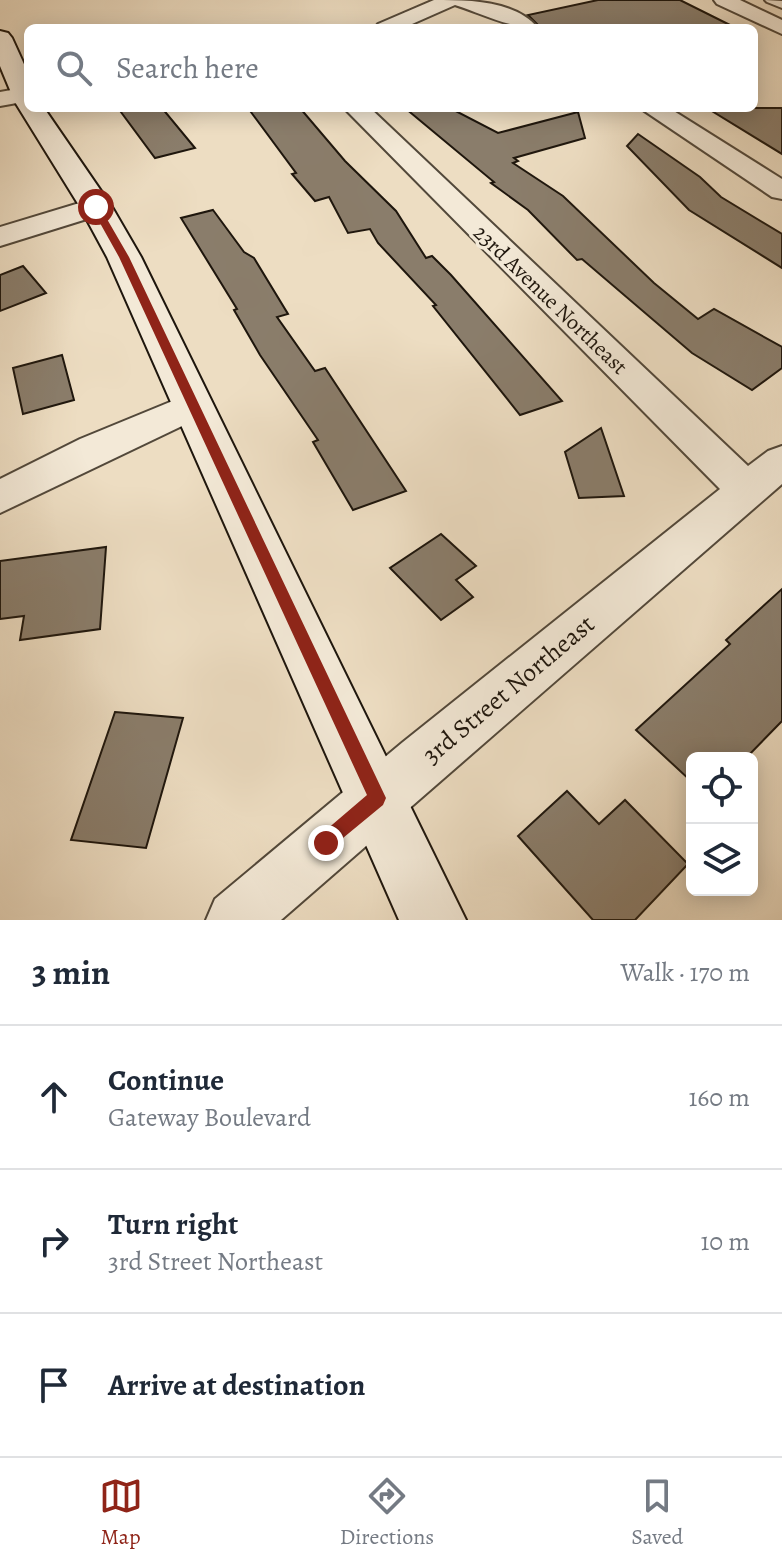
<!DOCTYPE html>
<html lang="en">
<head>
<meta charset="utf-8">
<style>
  body { margin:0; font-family:Alegreya,serif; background:#f6f6f7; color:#1f2937 }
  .controls { position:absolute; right:24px; bottom:24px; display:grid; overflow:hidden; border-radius:12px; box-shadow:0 4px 20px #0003 }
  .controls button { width:72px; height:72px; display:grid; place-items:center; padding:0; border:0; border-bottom:2px solid #e0e1e3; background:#fff; color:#1f2937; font:40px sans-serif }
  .stop { position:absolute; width:24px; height:24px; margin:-18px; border:6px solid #8f2418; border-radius:50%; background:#fff }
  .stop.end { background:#8f2418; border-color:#fff; box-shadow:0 2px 8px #0008 }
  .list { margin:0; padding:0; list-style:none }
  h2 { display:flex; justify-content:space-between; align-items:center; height:104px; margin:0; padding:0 32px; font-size:34px }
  h2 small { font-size:26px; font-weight:400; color:#747a83 }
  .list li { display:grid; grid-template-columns:52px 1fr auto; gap:24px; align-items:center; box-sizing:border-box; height:144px; padding:0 32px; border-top:2px solid #e0e1e3 }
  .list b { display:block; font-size:30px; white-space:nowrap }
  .list p { margin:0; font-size:26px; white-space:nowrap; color:#747a83 }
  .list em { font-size:26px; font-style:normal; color:#747a83 }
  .icon { flex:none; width:44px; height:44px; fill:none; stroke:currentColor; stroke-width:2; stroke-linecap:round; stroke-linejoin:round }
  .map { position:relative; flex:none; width:782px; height:920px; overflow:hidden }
  .search { position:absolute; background:#fff; box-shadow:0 4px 20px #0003; left:24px; right:24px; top:24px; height:88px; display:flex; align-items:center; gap:20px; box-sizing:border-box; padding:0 28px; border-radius:12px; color:#747a83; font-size:30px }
  .sheet { height:536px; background:#fff }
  nav { display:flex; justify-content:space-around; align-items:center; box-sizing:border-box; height:112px; border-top:2px solid #e0e1e3; background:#fff; font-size:22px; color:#747a83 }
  nav a { display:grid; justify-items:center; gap:4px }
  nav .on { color:#8f2418 }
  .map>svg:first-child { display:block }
  .building { fill:#8a7d6b; stroke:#1e160d; stroke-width:2 }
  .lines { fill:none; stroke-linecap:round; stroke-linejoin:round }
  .service-casing { stroke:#52483a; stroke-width:4 }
  .minor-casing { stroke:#52483a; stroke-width:4 }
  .secondary-casing { stroke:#1e160d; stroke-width:4 }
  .service { fill:#f3e9d7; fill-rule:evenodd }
  .minor { fill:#f3e9d7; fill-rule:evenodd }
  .secondary { fill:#f3e9d7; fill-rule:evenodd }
  .route { fill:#8f2418 }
  .labels { text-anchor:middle; stroke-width:7; stroke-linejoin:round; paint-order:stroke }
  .street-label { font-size:22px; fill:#1e160d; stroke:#f3e9d7 }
  .near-street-label { font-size:26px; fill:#1e160d; stroke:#f3e9d7 }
</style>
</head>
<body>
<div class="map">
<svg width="782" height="920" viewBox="0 0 782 920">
  <rect width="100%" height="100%" fill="#edddc2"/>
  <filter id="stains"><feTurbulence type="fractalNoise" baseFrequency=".0025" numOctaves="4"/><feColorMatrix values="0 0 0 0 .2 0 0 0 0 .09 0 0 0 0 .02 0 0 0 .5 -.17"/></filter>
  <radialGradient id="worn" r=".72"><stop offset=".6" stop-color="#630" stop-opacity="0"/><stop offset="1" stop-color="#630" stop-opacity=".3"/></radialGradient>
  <g class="building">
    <polygon points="598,0 680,0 736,28 541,28 528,15"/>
    <polygon points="118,108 162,108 195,148 155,158"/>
    <polygon points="248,108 300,108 345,161 396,211 426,258 432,256 451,275 562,401 520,415 433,306 436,305 378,243 370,229 348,233 329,197 315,201 292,174 296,173"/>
    <polygon points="405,108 450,108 498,133 578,112 585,138 514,158 518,161 513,163 563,196 654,283 698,319 714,309 782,347 782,368 752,390 692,353 582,259 577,260 528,210 491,183 494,182"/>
    <polygon points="707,108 782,108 782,154"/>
    <polygon points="638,134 700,177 721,197 782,234 782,268 689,210 627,146"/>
    <polygon points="213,210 244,252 254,258 288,314 277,317 315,371 325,368 406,491 353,510 313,442 318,440 260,355 234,310 237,309 181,218"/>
    <polygon points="23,266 46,293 0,311 0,275"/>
    <polygon points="62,355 74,400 23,414 13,368"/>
    <polygon points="601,428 624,496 579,498 565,452"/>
    <polygon points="441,534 476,566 456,580 473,597 441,620 390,568"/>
    <polygon points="106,547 100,629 20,640 24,616 0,619 0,561"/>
    <polygon points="782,589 782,721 746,758 692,758 692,782 636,730 730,644 726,640"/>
    <polygon points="115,712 183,718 146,848 71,840"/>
    <polygon points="567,791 599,824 625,800 688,864 635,920 593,920 518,836"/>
  </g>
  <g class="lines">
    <g class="service-casing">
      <polygon id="service" points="765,0 782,1 782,8 767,2"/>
    </g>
    <g class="minor-casing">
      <g id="minor">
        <path d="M434 0C468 0 515 0 538 28 509 28 483 14 455 5L403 28H375L378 24Z"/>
        <polygon points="714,0 740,0 782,20 782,34 717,4"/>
        <polygon points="28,87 28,101 0,106 0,92"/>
        <polygon points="344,108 370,108 748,466 768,451 782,446 782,484 281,920 206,920 215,899 403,742 720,489"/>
        <polygon points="640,108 669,108 782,179 782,199 772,197"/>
        <polygon points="96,198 106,201 110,207 106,213 0,246 0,227"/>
        <polygon points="192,393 205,397 211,406 205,415 0,513 0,479 80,439"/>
      </g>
    </g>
    <g class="secondary-casing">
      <polygon id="secondary" points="0,31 8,33 12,38 28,73 28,108 44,108 112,207 141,257 466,920 399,920 107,257 80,207 15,102 0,66"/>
    </g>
    <use href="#service" class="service"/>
    <use href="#minor" class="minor"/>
    <use href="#secondary" class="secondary"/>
  </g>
  <polygon class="route" points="96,204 100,207 129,257 386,798 383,805 326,852 319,849 316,843 319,836 367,795 119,257 91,207"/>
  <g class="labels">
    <g class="street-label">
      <text transform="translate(551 299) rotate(44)" y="8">23rd Avenue Northeast</text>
    </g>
    <g class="near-street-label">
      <text transform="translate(508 689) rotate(-40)" y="9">3rd Street Northeast</text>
    </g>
  </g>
  <rect width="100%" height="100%" filter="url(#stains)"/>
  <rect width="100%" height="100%" fill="url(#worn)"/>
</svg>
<div class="controls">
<button><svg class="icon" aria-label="locate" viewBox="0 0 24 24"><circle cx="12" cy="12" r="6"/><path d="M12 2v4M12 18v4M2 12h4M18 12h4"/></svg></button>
<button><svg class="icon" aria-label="layers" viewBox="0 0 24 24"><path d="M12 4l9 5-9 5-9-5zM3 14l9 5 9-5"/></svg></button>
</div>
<div class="stop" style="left:96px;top:207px"></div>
<div class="stop end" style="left:326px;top:843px"></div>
<div class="search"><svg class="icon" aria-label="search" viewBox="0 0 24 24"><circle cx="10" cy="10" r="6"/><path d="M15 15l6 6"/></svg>Search here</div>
</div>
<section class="sheet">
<h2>3 min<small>Walk · 170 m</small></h2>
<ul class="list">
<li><svg class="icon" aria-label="ahead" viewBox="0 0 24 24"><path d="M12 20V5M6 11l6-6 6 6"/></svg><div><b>Continue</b><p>Gateway Boulevard</p></div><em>160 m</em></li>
<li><svg class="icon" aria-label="right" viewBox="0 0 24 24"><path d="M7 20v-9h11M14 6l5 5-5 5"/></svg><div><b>Turn right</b><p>3rd Street Northeast</p></div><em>10 m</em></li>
<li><svg class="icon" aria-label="arrive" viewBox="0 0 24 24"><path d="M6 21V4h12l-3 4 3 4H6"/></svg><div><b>Arrive at destination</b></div></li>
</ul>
</section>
<nav>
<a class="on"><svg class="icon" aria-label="map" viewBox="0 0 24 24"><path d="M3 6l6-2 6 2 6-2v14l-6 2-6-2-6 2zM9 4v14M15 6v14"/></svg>Map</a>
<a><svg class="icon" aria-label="directions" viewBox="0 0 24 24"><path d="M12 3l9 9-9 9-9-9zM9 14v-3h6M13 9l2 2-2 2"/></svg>Directions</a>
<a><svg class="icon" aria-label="saved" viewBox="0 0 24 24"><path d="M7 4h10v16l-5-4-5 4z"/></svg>Saved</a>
</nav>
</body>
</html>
